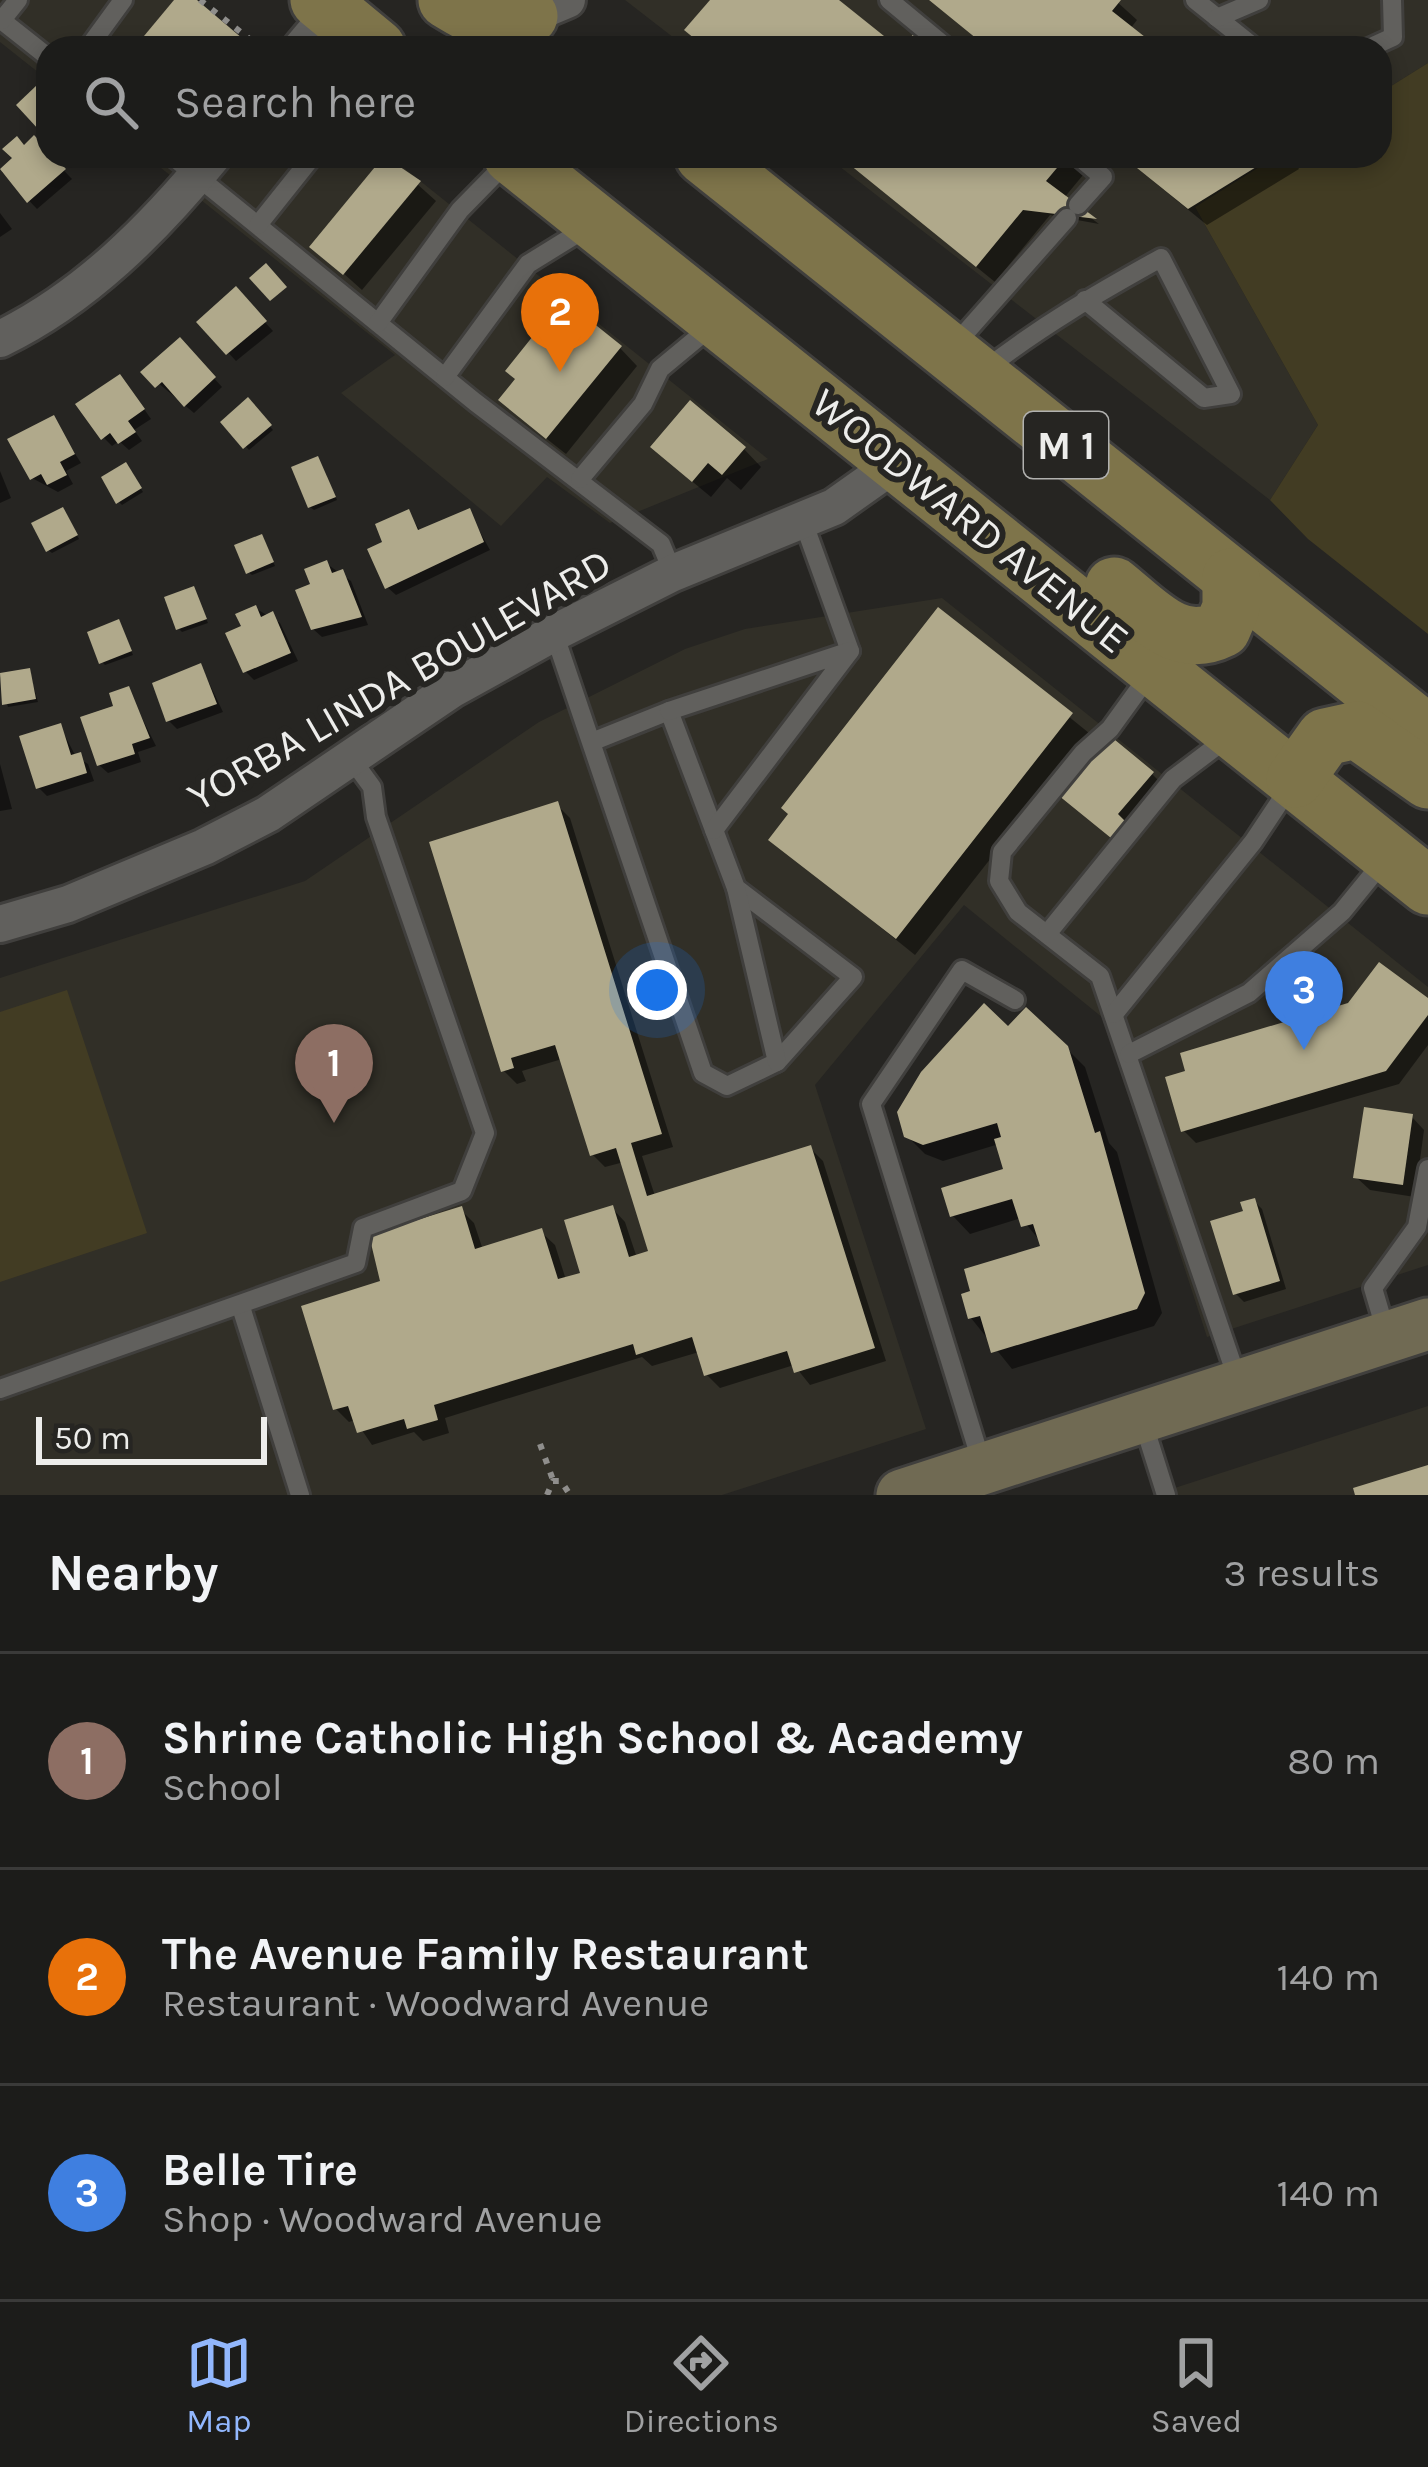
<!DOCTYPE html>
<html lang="en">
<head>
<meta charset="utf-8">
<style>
  body { margin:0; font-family:Karla,sans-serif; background:#292927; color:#f1f3f6 }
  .scale { position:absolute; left:36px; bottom:30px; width:231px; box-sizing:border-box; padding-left:12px; border:6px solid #ededeb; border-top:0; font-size:33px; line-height:42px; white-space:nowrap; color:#ededeb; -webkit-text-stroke:9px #262522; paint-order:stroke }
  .you { position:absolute; left:657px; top:990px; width:42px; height:42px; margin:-30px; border:9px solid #fff; border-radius:50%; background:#1a73e8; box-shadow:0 0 0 18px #1a73e833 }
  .badge { display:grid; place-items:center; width:78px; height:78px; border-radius:50%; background:#92b7fd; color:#fff; font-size:39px; font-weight:700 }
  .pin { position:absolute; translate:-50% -99px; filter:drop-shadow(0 3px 6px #0008) }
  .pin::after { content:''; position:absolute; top:63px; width:42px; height:36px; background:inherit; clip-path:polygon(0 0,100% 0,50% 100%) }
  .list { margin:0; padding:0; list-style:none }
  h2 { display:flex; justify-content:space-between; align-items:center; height:156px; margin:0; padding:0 48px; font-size:51px }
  h2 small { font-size:39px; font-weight:400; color:#a0a1a2 }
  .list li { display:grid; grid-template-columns:78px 1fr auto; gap:36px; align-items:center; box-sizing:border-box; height:216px; padding:0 48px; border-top:3px solid #3a3a39 }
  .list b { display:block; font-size:45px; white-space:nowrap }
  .list p { margin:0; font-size:39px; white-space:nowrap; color:#a0a1a2 }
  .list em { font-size:39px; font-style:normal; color:#a0a1a2 }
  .icon { flex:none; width:66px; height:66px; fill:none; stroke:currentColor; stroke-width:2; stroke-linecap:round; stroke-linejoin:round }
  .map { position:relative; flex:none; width:1428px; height:1495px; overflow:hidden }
  .search { position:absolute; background:#1c1c1a; box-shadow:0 6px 18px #0003; left:36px; right:36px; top:36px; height:132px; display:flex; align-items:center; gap:30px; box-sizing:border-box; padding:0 42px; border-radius:36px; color:#a0a1a2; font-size:45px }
  .sheet { height:804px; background:#1c1c1a }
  nav { display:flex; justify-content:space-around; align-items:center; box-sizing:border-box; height:168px; border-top:3px solid #3a3a39; background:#1c1c1a; font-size:33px; color:#a0a1a2 }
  nav a { display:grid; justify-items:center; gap:6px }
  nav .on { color:#92b7fd }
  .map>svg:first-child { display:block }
  .built { fill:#312f27 }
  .green { fill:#423c23 }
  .shadow { fill:#0007 }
  .building { fill:#b0a98b }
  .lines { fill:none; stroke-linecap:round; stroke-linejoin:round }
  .lane-casing { stroke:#403f3d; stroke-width:24 }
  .street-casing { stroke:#403f3d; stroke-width:42 }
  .secondary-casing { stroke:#403f3d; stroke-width:57 }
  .primary-casing { stroke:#403f3d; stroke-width:63 }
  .path { stroke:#8f8e8c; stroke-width:6; stroke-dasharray:6 9; stroke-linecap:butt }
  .lane { stroke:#61605d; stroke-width:18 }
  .street { stroke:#61605d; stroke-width:36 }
  .secondary { stroke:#706a53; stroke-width:51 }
  .primary { stroke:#7e744a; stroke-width:57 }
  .labels { text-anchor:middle; stroke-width:12; stroke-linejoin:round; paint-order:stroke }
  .shield { fill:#262522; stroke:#b1b1af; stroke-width:3 }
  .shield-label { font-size:39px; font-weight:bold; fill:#ededeb }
  .street-label { font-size:42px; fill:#ededeb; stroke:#262522 }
</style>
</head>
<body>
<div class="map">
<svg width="1428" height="1495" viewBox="0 0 1428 1495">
  <rect width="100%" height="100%" fill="#262522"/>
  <g class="built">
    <polygon points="0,0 193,0 253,48 48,48 48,80 0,42"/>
    <polygon points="625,0 1428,0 1428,63 1380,93 1380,48 687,48"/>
    <polygon points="146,156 389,156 768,459 610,523 547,477 501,526 341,393 395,355"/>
    <polygon points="826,156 1277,156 1195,207 1318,425 1270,500"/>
    <polygon points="942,598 1428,987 1428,1265 1207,1337 1103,1018 964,905 815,1085 926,1429 722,1495 0,1495 0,978 305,881 539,722 685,649 745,629"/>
    <polygon points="1428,1406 1428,1495 1153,1495"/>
  </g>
  <g class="green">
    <polygon points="1428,63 1428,634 1308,539 1270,500 1318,425 1195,207 1277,156 1380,156 1380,93"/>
    <polygon points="67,990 147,1233 0,1282 0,1012"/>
  </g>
  <g class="shadow">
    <polygon points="929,0 1115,0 1137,20 1130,29 1154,48 988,48"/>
    <polygon points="25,149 50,156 72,179 37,209 2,172"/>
    <polygon points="840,156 1063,156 1083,175 1064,198 1099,224 1050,215 995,282"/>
    <polygon points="1122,156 1292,156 1299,169 1207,225"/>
    <polygon points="387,157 436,201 362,290 313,246"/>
    <polygon points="0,213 12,229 0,237"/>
    <polygon points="235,290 273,331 236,361 200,322"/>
    <polygon points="550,337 620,348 637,366 566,454 519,417"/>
    <polygon points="180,341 222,387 194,413 145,372"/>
    <polygon points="128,386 151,419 134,430 142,441 129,450 119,441 112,446 104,438"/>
    <polygon points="248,401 273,430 249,450 224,422"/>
    <polygon points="53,419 81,463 66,471 73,484 58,492 32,478"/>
    <polygon points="744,449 761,467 741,490 727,478 711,497 671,464"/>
    <polygon points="318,459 337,500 314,510 310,507"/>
    <polygon points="128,469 143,492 122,505 119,502"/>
    <polygon points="0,471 11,498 0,503"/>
    <polygon points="469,512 490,550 396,595 387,587 386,544 408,513 421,532"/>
    <polygon points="66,514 79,539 52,553 48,550"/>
    <polygon points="262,537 275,566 252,575 248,572"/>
    <polygon points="327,564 351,581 368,625 322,637 313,629 314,585"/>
    <polygon points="194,590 208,623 182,632 178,628"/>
    <polygon points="255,608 280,623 298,661 254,680 245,671 245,627"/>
    <polygon points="939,612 1089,733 915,955 772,840"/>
    <polygon points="121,626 133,655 105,665 102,662"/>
    <polygon points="201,666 223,712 177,729 169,721"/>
    <polygon points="29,671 38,702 8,707 0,677"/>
    <polygon points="128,690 156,746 138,752 141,762 108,773 99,765"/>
    <polygon points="60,726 76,757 88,764 94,781 47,796 38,787"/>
    <polygon points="0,764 12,809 0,811"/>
    <polygon points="1152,774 1165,787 1125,849 1076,808"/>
    <polygon points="557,805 570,818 673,1147 642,1156 655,1196 810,1148 823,1161 886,1361 810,1385 794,1365 720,1388 707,1375 699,1352 652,1366 642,1357 445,1418 449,1433 423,1441 414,1432 372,1445 355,1420 349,1422 336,1409 383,1283 461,1210 474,1223 483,1250 541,1232 555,1245 566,1280 583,1275 612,1208 625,1222 637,1258 652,1253 624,1162 605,1167 592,1154 562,1059 522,1071 526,1081 517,1084 504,1071"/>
    <polygon points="1428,1002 1428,1045 1399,1084 1196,1143 1183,1130"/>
    <polygon points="1008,1030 1066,1048 1085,1067 1109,1143 1117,1152 1162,1313 1154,1326 1012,1369 971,1318 1045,1247 1021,1218 970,1234 953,1216 1007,1171 999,1144 943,1161 925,1154 907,1136"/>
    <polygon points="1411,1116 1424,1130 1415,1197 1370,1190 1356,1177"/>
    <polygon points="1254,1201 1262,1209 1286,1289 1244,1302 1236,1294 1246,1213"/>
  </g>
  <g class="building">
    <polygon points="174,0 197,0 249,44 245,48 134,48"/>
    <polygon points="710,0 839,0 899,48 706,48 684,30"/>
    <polygon points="929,0 1121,0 1112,11 1159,48 988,48"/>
    <polygon points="915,32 935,48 902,48"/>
    <polygon points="37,85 48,96 48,122 39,130 16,105"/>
    <polygon points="34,135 66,169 27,203 0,169 12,158 2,149 17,136 24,145"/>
    <polygon points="384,156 421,181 343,275 309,247"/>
    <polygon points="839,156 1067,156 1046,181 1097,219 1023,210 976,267"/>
    <polygon points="1122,156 1274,156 1188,209"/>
    <polygon points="266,263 287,287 270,301 249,278"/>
    <polygon points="236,286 267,321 226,355 196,322"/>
    <polygon points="572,306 622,346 546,439 498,400 515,379 505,371 541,326 550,333"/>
    <polygon points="180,337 216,377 184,407 162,382 155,388 140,372"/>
    <polygon points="120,374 145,409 128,421 136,432 118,444 110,433 101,440 75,404"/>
    <polygon points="248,397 272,425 243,449 220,422"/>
    <polygon points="690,400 746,447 722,475 708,463 692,482 650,447"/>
    <polygon points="54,415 75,454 60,462 67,475 47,485 41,474 30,480 7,439"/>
    <polygon points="318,456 336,497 308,508 291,467"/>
    <polygon points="126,462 142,488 116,504 101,477"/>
    <polygon points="63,507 78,535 46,552 31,523"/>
    <polygon points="470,508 484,542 385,589 367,549 382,542 375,524 409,509 418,530"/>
    <polygon points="262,534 274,562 246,574 234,545"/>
    <polygon points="327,560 332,573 343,569 362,617 311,630 295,590 310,584 304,569"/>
    <polygon points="194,586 207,619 176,630 164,597"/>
    <polygon points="256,605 261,617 273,611 291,653 243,673 225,633 241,626 235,614"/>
    <polygon points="938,607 1073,713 896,939 768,840 788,814 781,808"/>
    <polygon points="119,619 132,651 99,664 87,632"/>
    <polygon points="201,663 217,704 166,722 152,683"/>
    <polygon points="30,668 36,699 2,705 0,673"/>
    <polygon points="129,686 150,738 132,744 135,754 97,766 80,717 113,706 109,693"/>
    <polygon points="61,723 71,755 81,752 87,773 36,789 19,736"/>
    <polygon points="1109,735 1154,772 1118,814 1125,821 1111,838 1058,795"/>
    <polygon points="558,801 662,1134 631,1143 647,1196 811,1145 875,1348 794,1373 787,1351 704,1376 692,1337 636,1355 633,1344 434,1405 438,1420 407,1429 404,1419 357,1433 348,1406 333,1410 301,1306 380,1281 369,1235 462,1206 475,1249 542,1228 558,1279 580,1273 564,1220 613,1205 629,1257 648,1251 616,1148 590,1156 555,1045 511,1058 514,1068 501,1072 429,842"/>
    <polygon points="1379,962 1428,998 1428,1015 1386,1071 1181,1132 1165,1077 1185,1071 1180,1053 1348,1003"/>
    <polygon points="984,1003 1008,1026 1026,1007 1068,1046 1095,1133 1100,1131 1145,1293 1137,1309 991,1353 980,1316 968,1319 961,1294 970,1291 964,1269 1040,1246 1033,1224 1021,1227 1012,1199 950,1217 941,1188 1003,1169 994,1139 1001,1137 997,1123 923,1145 904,1137 897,1112 921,1072"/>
    <polygon points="1364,1107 1413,1114 1403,1185 1353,1178"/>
    <polygon points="1255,1198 1280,1281 1233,1295 1210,1221 1243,1211 1240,1202"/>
    <polygon points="1428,1465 1428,1495 1355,1495 1353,1488"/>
  </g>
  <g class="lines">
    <g class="lane-casing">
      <g id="lane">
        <polyline points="889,0 947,48"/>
        <polyline points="1195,0 1255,48"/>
        <polyline points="1217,18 1259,0"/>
        <polyline points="0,19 48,57"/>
        <polyline points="2,20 18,0"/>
        <polyline points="88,48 123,0"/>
        <polyline points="1369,48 1393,37 1392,0"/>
        <polyline points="172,156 475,402 661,544 673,573"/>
        <polyline points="1078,156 1103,177 1078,205"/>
        <polyline points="258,225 313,156"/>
        <polyline points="378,323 460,210 509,160"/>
        <polyline points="952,348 1067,218"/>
        <path d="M982 372C1039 327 1098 293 1161 258L1231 394 1204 398 1085 300"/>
        <polyline points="445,377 528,264 588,227"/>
        <polyline points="580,479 643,404 660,369 713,325"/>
        <polyline points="803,521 850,651"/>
        <polyline points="554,633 703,1073 727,1086 777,1062 853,977 736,888 669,711 594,741"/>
        <polyline points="1152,671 1110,729 1083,753 1002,852 999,881 1018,912 1100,976 1239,1384"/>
        <polyline points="669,711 850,651 714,830"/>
        <polyline points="736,888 777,1062"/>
        <polyline points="1047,934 1173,779 1230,736"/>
        <polyline points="1114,1014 1253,842 1291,785"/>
        <polyline points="1129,1054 1249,993 1342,912 1386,858"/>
        <polyline points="241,1307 300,1495"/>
        <polyline points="1386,1332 1373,1288 1417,1227 1428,1169"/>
        <polyline points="0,1389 356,1263 363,1228 462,1191 485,1133 376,817 372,787 350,757"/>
        <polyline points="1143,1422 1166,1495"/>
        <polyline points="982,1464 871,1104 962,970 1015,1000"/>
      </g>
    </g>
    <g class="street-casing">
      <g id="street">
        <polyline points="529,16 567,0"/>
        <polyline points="301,48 333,10"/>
        <path d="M0 339C85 298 154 228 213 156"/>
        <polyline points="0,924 68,904 204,847 268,814 451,690 554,633 673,573 834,507 899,461"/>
      </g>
    </g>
    <g class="secondary-casing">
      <polyline id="secondary" points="902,1495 1428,1324"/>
    </g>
    <g class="primary-casing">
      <g id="primary">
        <polyline points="319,0 377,48"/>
        <path d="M447 0C478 19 494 27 529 16"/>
        <polyline points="512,156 1428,886"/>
        <polyline points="704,156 1428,734"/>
        <path d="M1114 586C1148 613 1178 651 1222 629L1231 608V577"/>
        <polyline points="1295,779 1325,737 1357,730 1428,780"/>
      </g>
    </g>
    <g class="path">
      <polyline points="200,0 261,48"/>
      <polyline points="540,1444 553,1480"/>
      <polyline points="547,1495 553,1481 561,1481 570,1495"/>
    </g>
    <use href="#lane" class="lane"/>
    <use href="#street" class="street"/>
    <use href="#secondary" class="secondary"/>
    <use href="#primary" class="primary"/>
  </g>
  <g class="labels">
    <rect class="shield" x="1024" y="412" width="84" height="66" rx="9"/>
    <g class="shield-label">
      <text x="1066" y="459">M 1</text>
    </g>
    <g class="street-label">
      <text transform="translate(971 520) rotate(39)" y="15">WOODWARD AVENUE</text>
      <text transform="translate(399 679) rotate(-30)" y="15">YORBA LINDA BOULEVARD</text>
    </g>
  </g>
</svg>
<div class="scale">50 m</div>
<div class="you"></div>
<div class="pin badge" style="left:334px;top:1123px;background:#8d6e63">1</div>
<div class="pin badge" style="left:560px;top:372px;background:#e8710a">2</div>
<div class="pin badge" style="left:1304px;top:1050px;background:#3f7fe0">3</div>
<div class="search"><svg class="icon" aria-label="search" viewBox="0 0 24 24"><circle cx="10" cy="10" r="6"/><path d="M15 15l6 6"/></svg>Search here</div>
</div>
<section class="sheet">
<h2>Nearby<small>3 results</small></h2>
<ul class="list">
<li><span class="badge" style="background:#8d6e63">1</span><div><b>Shrine Catholic High School &amp; Academy</b><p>School</p></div><em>80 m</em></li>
<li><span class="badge" style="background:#e8710a">2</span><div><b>The Avenue Family Restaurant</b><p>Restaurant · Woodward Avenue</p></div><em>140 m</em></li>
<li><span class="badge" style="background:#3f7fe0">3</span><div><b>Belle Tire</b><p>Shop · Woodward Avenue</p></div><em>140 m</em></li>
</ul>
</section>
<nav>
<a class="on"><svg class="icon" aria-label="map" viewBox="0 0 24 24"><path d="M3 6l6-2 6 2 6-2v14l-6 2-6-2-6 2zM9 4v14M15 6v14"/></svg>Map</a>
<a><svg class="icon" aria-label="directions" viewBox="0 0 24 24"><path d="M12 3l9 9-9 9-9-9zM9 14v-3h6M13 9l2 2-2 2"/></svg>Directions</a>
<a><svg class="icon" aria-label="saved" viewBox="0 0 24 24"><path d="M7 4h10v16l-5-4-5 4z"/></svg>Saved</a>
</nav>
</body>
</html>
